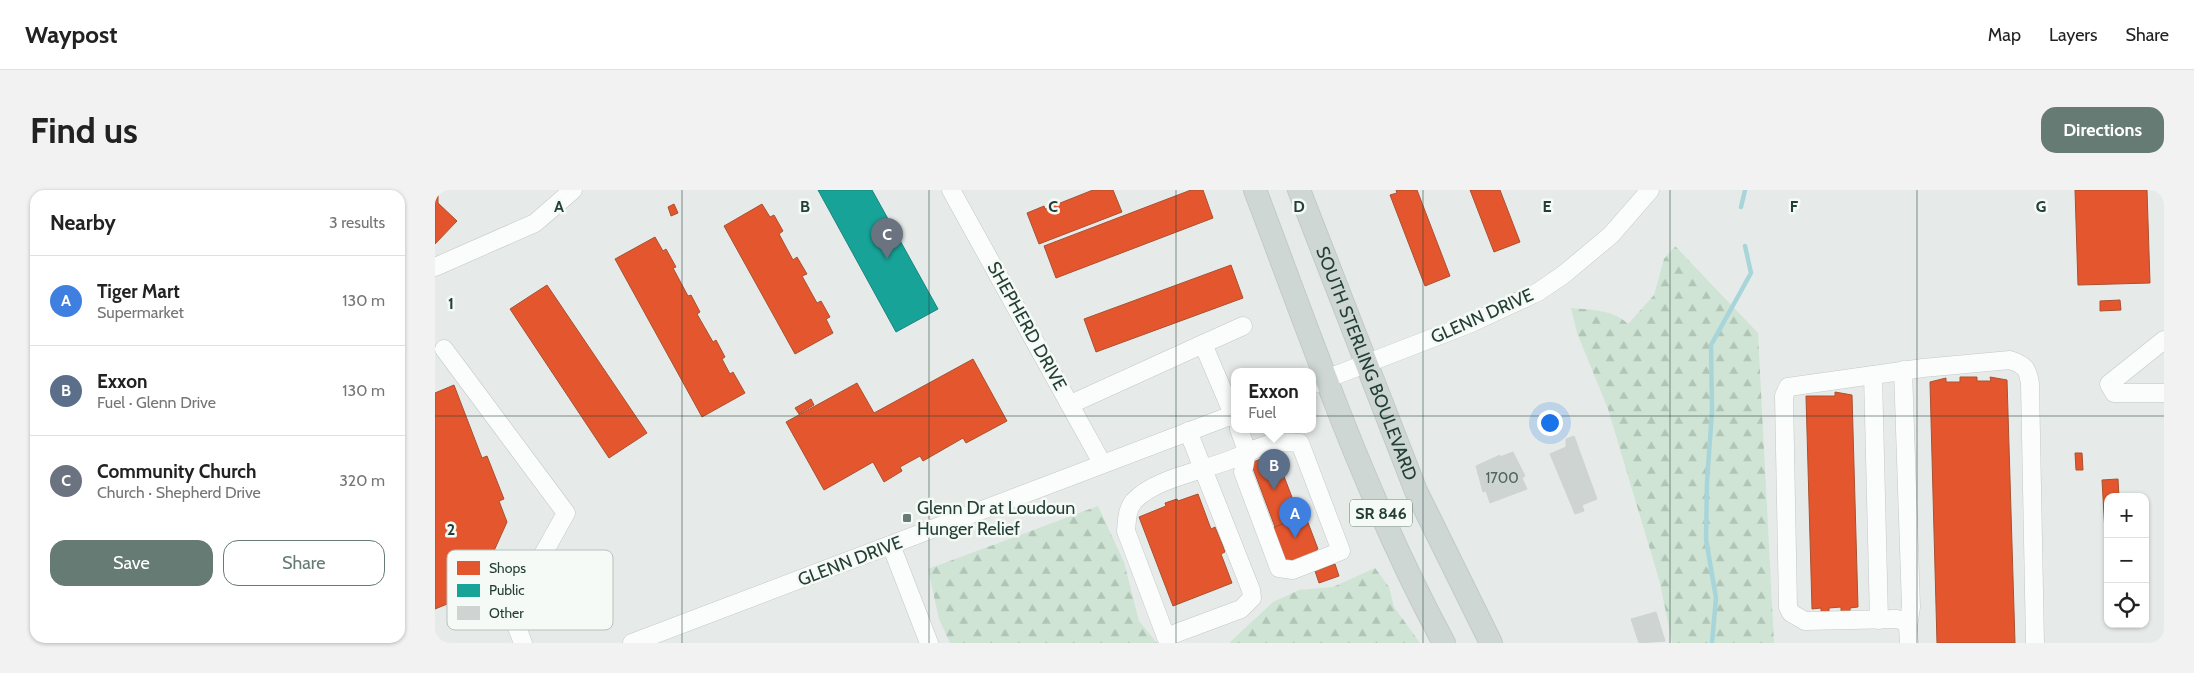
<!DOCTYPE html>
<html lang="en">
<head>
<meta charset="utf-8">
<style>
  body { margin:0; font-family:Cabin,sans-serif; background:#f2f2f2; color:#222 }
  .controls { position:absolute; right:15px; bottom:15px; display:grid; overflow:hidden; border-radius:10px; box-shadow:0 1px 4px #0004 }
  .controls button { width:45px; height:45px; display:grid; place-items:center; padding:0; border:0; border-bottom:1px solid #e0e0e0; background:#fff; color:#222; font:25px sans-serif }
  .you { position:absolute; left:1114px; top:232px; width:18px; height:18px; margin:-12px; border:4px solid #fff; border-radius:50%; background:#1a73e8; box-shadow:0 0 0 8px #1a73e833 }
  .badge { display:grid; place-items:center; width:32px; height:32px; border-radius:50%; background:#677b75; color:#fff; font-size:16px; font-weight:700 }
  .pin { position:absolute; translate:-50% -41px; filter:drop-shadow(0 1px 2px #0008) }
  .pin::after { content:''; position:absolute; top:26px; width:18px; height:15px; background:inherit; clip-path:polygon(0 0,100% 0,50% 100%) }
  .popup { position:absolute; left:796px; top:178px; width:85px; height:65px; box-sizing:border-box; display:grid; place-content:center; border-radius:10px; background:#fff; filter:drop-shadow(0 1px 4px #0005); font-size:16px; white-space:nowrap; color:#767676 }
  .popup b { font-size:19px; color:#222 }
  .popup::after { content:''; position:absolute; left:50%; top:100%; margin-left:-10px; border:10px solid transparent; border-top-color:#fff }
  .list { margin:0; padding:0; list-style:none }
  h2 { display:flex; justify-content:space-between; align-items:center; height:65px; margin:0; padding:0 20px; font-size:21px }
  h2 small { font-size:16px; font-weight:400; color:#767676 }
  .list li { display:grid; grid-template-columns:32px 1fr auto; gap:15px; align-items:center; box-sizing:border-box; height:90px; padding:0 20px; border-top:1px solid #e0e0e0 }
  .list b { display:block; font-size:19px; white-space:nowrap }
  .list p { margin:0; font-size:16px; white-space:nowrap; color:#767676 }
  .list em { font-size:16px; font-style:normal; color:#767676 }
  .actions { display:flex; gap:10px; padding:15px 20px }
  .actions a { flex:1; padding:11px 0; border:1px solid #677b75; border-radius:15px; text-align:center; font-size:18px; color:#677b75 }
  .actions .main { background:#677b75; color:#fff }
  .icon { flex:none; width:28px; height:28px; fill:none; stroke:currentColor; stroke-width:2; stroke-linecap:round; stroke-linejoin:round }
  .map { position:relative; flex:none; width:1729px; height:453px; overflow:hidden; border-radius:15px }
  header { display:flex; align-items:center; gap:30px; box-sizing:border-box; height:70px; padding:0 25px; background:#fff; border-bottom:1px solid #e0e0e0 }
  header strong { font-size:24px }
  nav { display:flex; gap:28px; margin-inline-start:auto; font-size:18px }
  .intro { display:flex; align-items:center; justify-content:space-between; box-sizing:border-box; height:120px; padding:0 30px }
  h1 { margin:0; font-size:35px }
  .button { padding:12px 22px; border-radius:15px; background:#677b75; color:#fff; font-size:18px; font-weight:700 }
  main { display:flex; gap:30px; padding:0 30px }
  aside { flex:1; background:#fff; border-radius:15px; box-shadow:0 1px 4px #0004 }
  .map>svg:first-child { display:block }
  .forest { fill:url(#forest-firs) }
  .shops { fill:#e4572e; stroke:#aa5030 }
  .public { fill:#17a398; stroke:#1b857b }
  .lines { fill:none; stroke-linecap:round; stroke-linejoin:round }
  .stream { stroke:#a8d5d9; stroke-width:4.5 }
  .building { fill:#ced4d2; stroke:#cfd4d2 }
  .minor-casing { stroke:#c3c8c6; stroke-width:19 }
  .major-casing { stroke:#c2cac7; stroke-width:24 }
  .minor { stroke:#fbfcfc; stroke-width:18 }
  .major { stroke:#ced7d4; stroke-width:22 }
  .grid { fill:none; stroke:#233f36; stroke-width:1; stroke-opacity:0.55 }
  .poi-dot { fill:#677b75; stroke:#f5faf7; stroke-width:2 }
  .labels { text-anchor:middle; stroke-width:5; stroke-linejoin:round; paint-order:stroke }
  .number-label { font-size:15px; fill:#4f655e }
  .shield { fill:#f5faf7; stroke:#627770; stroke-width:1 }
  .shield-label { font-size:16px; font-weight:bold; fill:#233f36 }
  .street-label { font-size:18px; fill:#233f36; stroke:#f5faf7 }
  .poi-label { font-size:18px; fill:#233f36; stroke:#f5faf7; text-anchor:start }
  .key { fill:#f5faf7; stroke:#b6c2bd; stroke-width:1 }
  .key-label { font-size:14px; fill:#233f36 }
  .grid-label { font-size:16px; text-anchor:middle; font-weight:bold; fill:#233f36; stroke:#f5faf7; stroke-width:5; stroke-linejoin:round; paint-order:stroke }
</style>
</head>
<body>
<header>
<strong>Waypost</strong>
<nav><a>Map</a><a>Layers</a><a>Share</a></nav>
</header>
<div class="intro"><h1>Find us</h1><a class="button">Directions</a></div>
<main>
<aside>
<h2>Nearby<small>3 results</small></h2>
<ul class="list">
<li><span class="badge" style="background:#3f7fe0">A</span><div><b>Tiger Mart</b><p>Supermarket</p></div><em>130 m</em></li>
<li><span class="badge" style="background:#5c6f8a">B</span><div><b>Exxon</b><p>Fuel · Glenn Drive</p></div><em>130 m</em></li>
<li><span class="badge" style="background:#6b7280">C</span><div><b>Community Church</b><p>Church · Shepherd Drive</p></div><em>320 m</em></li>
</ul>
<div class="actions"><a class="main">Save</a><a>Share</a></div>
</aside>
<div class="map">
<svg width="1729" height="453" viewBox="0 0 1729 453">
  <defs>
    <pattern id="forest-firs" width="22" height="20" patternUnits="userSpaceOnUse" patternTransform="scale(1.25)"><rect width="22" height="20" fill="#cfe4d5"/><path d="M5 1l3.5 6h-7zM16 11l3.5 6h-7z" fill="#b1c5b7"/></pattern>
  </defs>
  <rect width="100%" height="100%" fill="#e6ebe9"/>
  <g class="forest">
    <path d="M1240 56 1323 143 1339 453H1237L1225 393 1173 219 1142 143 1136 118C1157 120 1177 119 1193 134L1219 105 1229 69Z"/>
    <polygon points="663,316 689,372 704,431 722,453 515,453 504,429 493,379"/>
    <polygon points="940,378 954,397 959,417 985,453 794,453 838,412 864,400 898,397"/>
  </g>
  <g class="shops">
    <polygon points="0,0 3,0 3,13 22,31 0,54"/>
    <polygon points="658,0 678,0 687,22 604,54 592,23 609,16 610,19"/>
    <polygon points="756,0 768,0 778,28 621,88 609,56"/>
    <polygon points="961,0 982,0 1015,86 990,96 955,5 962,3"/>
    <polygon points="1035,0 1065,0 1085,52 1059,62"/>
    <polygon points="1640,0 1712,0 1715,93 1643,95"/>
    <polygon points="239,14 243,23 236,26 233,17"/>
    <polygon points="327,14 335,27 339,25 348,41 344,44 358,70 362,67 372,84 367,86 382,113 386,111 395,127 391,129 398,143 360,164 289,36"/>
    <polygon points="220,47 228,61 231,59 241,77 238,78 253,106 256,105 265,122 262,124 278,152 281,150 290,167 287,169 295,184 298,182 310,203 267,227 180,69"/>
    <polygon points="796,75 808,108 661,162 649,129"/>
    <polygon points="112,95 212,243 174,268 75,119"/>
    <polygon points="1685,110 1686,120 1665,121 1665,111"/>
    <polygon points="538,169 572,231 531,253 528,248 488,271 485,266 465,277 467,281 449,292 438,272 389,300 351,232 422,193 439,223"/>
    <polygon points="1525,187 1542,187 1542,191 1556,191 1555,187 1572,190 1580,453 1502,453 1495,192 1511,188 1511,192 1525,192"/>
    <polygon points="19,195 47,268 52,266 69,309 64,311 72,332 45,392 24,400 27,408 0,419 0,203"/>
    <polygon points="1400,202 1417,205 1423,417 1415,418 1415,422 1406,422 1406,417 1394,418 1394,422 1386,423 1386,418 1377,419 1371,206 1400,206"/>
    <polygon points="376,209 379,215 364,224 360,218"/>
    <polygon points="840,263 865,328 840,337 816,273"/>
    <polygon points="1640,263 1647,263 1648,280 1641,280"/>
    <polygon points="1683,289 1684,307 1673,307 1673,342 1670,342 1667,290"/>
    <polygon points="763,304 776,339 780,337 788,356 790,362 786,364 797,393 738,416 704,327 731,316 730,313 742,309 743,311"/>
    <polygon points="868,326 870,331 872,330 883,359 881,360 883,364 852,376 837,338"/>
    <polygon points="900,374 904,386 884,393 880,381"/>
  </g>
  <polygon class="public" points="383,0 437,0 503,119 461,142"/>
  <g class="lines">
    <g class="stream">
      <polyline points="1306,17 1310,0"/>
      <polyline points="1277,453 1281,408 1271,349 1272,292 1277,221 1276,155 1316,83 1310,56"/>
    </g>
  </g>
  <g class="building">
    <polygon points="1139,246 1162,309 1147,315 1149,321 1140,324 1115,264 1131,257 1131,249"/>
    <polygon points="1078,262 1090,286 1087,288 1092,299 1055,313 1051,301 1048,302 1041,276 1065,265 1065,267"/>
    <polygon points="1221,422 1230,451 1204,453 1196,429"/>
  </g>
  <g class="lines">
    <g class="minor-casing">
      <g id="minor">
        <polyline points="516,0 667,273"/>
        <polyline points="0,77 100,33 138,0"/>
        <polyline points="1729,150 1674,194 1679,203 1729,203"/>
        <polyline points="768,154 808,136"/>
        <polyline points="9,159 131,323 76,422 88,453"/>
        <polyline points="1468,180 1476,417 1473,436"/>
        <polyline points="1438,185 1444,430"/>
        <polyline points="878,194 1034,134 1103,102 1128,85 1176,45 1215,0"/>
        <polyline points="636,214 768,154 800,229"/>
        <path d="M753 241 816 400 817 408 806 419 731 447 691 341C692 330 692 319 699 311 721 287 774 280 802 267 814 262 825 256 838 253 847 251 857 253 865 253L906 361 858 380 844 378 808 282 812 261 804 239"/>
        <polyline points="456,355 494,453"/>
        <polyline points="197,453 800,224"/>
        <path d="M1474 453 1473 436 1468 431 1462 429 1370 431 1356 423 1353 417 1349 206 1353 197 1488 178 1575 170C1590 175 1593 179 1595 194L1600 453"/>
      </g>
    </g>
    <g class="major-casing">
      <g id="major">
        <path d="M820 0C878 153 931 309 1009 453"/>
        <path id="s1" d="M864 0 981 301 1056 453"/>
      </g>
    </g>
    <use href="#minor" class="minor"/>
    <use href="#major" class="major"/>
  </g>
  <path class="grid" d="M247 0V453M494 0V453M741 0V453M988 0V453M1235 0V453M1482 0V453M0 226H1729"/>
  <rect class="poi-dot" x="467" y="323" width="10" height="10" rx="2.5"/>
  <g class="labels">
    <g class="number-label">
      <text x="1067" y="293">1700</text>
    </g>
    <rect class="shield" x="915" y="309.5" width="62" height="27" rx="4"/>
    <g class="shield-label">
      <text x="946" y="329">SR 846</text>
    </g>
    <g class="street-label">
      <text transform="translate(1047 126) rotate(-24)" y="6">GLENN DRIVE</text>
      <text transform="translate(592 136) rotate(61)" y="6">SHEPHERD DRIVE</text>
      <text dy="6" stroke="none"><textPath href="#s1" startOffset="186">SOUTH STERLING BOULEVARD</textPath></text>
      <text transform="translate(415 371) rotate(-21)" y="6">GLENN DRIVE</text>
    </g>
    <g class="poi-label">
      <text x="482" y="324">Glenn Dr at Loudoun<tspan x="482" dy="21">Hunger Relief</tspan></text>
    </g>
  </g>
  <rect x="12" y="360" width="166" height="80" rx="8" class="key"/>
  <rect x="22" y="371" width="23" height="14" fill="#e4572e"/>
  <rect x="22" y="394" width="23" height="13" fill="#17a398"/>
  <rect x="22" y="416" width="23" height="14" fill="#ced4d2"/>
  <g class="key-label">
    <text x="54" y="383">Shops</text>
    <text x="54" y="405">Public</text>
    <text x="54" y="428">Other</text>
  </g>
  <g class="grid-label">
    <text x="124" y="22">A</text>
    <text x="370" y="22">B</text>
    <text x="618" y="22">C</text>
    <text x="864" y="22">D</text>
    <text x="1112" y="22">E</text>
    <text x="1359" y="22">F</text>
    <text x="1606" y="22">G</text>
    <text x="16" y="119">1</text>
    <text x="16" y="345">2</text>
  </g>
</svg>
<div class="controls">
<button>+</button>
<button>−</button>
<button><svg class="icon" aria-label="locate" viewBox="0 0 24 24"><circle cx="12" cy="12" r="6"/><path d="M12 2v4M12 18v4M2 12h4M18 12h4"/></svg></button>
</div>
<div class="you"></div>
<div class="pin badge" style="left:860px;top:348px;background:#3f7fe0">A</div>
<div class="pin badge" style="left:839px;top:300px;background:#5c6f8a">B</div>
<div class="popup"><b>Exxon</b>Fuel</div>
<div class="pin badge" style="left:452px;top:69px;background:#6b7280">C</div>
</div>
</main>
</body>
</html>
